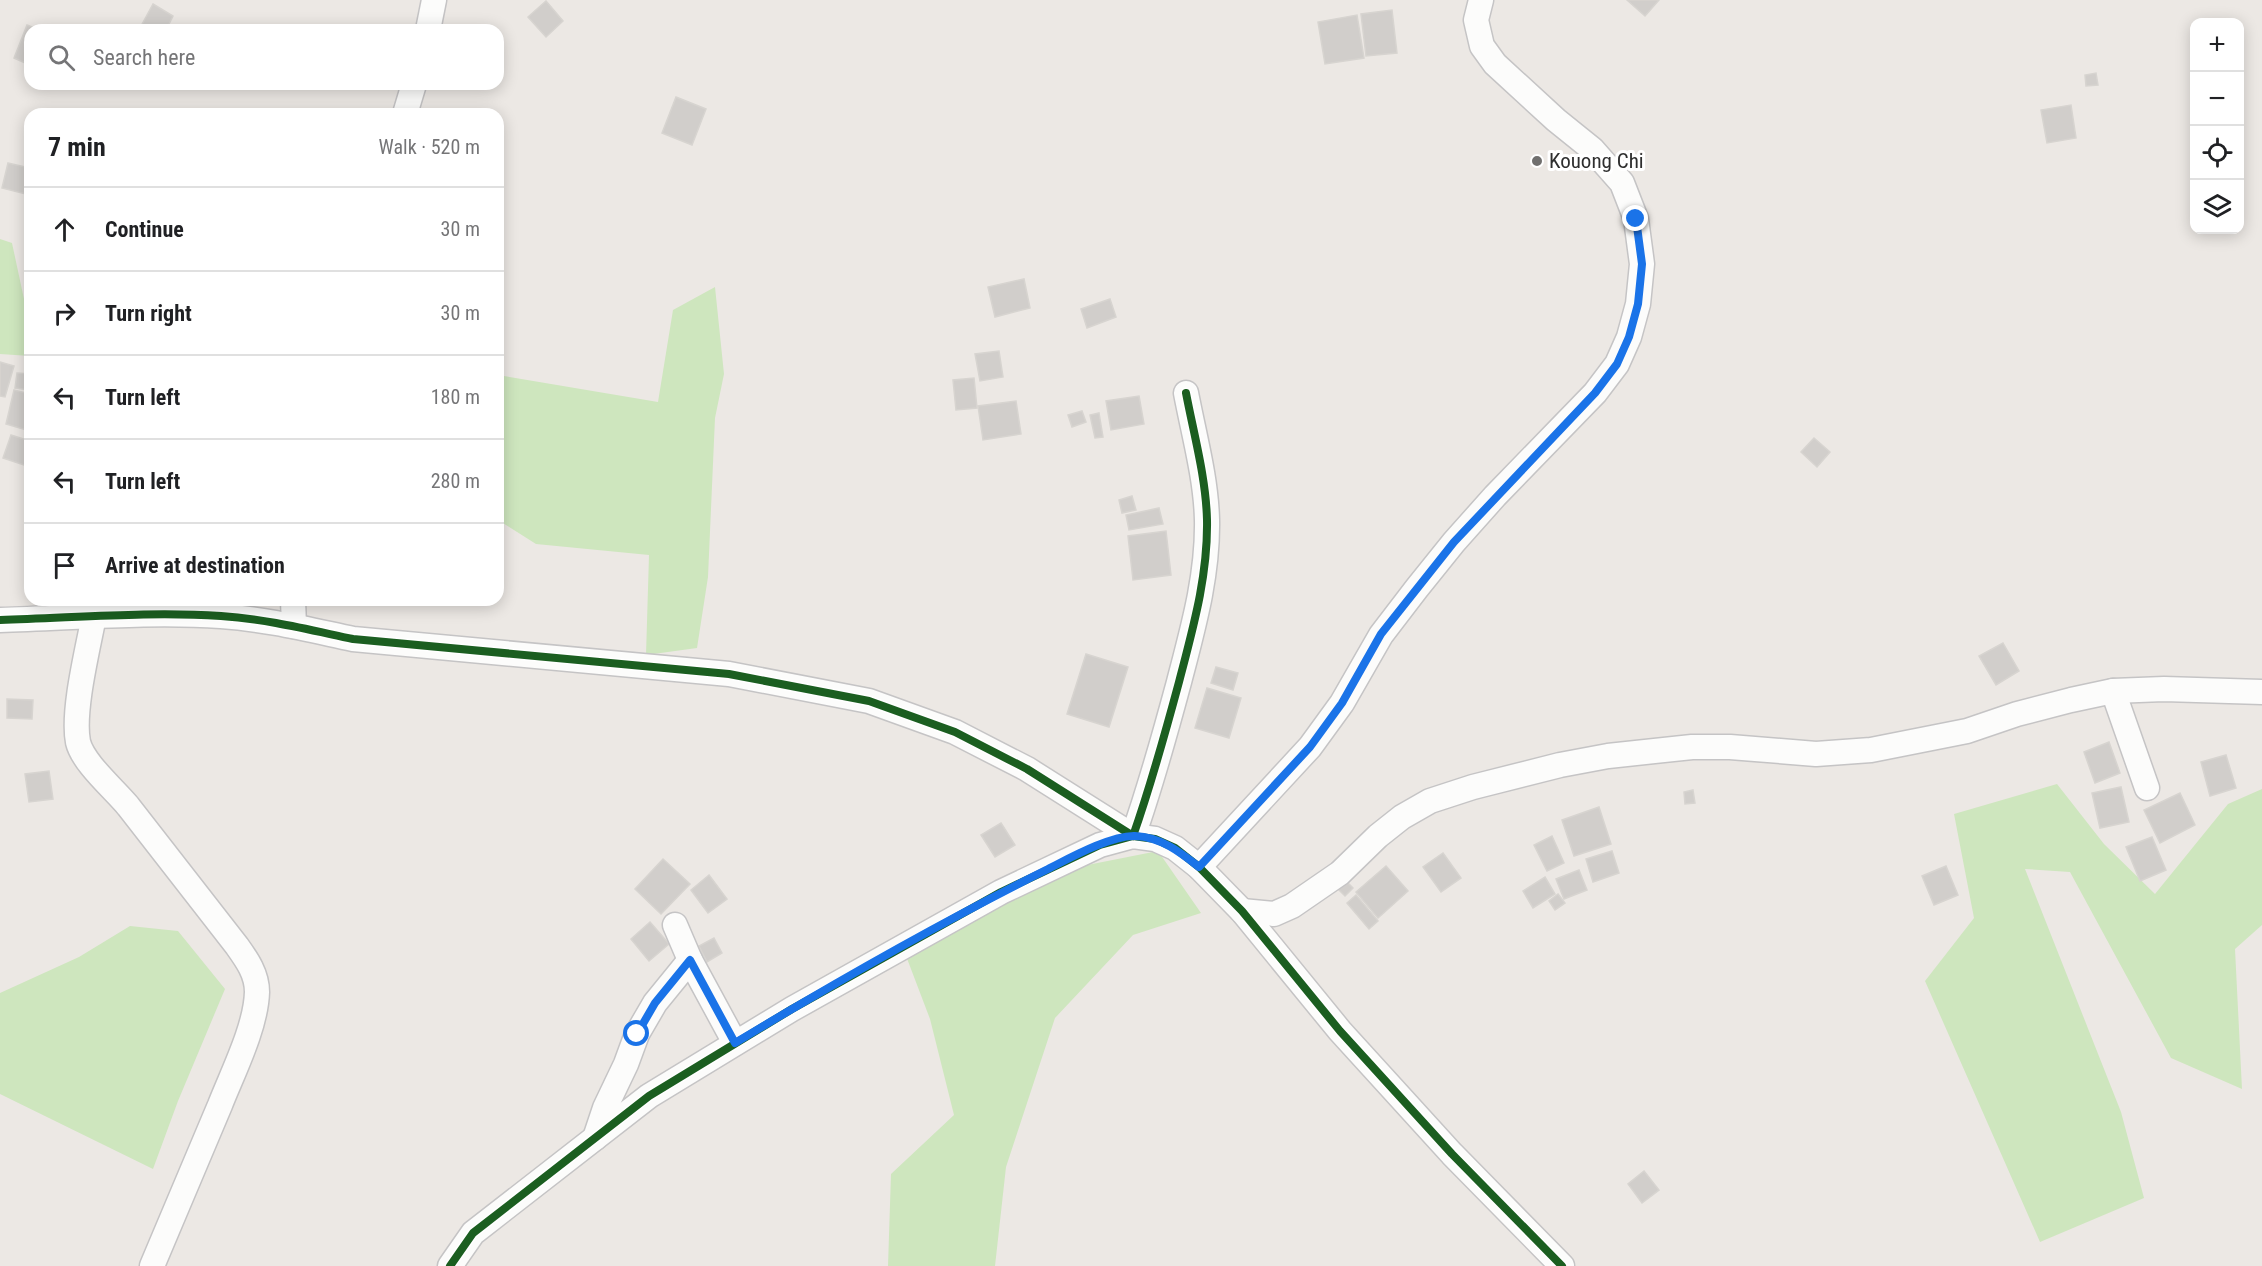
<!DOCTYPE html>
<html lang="en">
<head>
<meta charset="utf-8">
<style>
  body { margin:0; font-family:"Roboto Condensed",sans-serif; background:#f2f2f2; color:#202124 }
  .controls { position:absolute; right:18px; top:18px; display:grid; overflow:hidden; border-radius:12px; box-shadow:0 3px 15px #0003 }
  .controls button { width:54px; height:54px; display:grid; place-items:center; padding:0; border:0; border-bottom:2px solid #e0e0e0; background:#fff; color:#202124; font:30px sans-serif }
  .stop { position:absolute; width:18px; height:18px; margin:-14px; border:4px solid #1a73e8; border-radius:50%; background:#fff }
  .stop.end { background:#1a73e8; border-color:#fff; box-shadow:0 2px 6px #0008 }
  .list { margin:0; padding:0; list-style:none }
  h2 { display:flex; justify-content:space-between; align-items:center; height:78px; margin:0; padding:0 24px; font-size:26px }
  h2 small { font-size:20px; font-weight:400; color:#757577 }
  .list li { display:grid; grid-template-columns:39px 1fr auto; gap:18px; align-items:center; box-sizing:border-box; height:84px; padding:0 24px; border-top:2px solid #e0e0e0 }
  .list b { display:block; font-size:22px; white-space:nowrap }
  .list em { font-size:20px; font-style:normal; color:#757577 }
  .icon { flex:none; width:33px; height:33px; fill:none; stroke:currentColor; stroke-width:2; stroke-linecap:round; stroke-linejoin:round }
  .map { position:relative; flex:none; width:2262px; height:1266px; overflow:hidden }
  .search { position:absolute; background:#fff; box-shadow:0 3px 15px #0003; left:24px; top:24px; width:480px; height:66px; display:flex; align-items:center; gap:15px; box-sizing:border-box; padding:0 21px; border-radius:18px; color:#757577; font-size:22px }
  .panel { position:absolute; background:#fff; box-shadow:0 3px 15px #0003; left:24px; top:108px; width:480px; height:498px; border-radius:18px }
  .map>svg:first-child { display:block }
  .green { fill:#cee6be }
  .building { fill:#d1cecb; stroke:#d7d4d0; stroke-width:1.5 }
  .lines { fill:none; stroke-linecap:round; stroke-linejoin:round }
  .minor-casing { stroke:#c5c4c5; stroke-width:27 }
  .minor { stroke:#fcfcfb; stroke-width:24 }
  .cycleway-casing { stroke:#fff; stroke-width:11 }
  .cycleway { stroke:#1b5e20; stroke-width:8 }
  .route { stroke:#1a73e8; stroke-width:8 }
  .poi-dot { fill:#706f6e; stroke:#fff; stroke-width:2 }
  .labels { text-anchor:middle; stroke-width:6; stroke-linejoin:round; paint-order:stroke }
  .poi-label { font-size:21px; fill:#2e2e2e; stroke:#fff; text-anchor:start }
</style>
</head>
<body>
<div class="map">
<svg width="2262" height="1266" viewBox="0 0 2262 1266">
  <rect width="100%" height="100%" fill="#ece8e4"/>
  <g class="green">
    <polygon points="0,239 12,243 30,327 30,356 0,354"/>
    <polygon points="715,287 724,374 715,418 708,577 697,648 646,655 649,555 536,544 498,520 498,375 658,402 673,310"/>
    <polygon points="2057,784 2104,844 2155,894 2228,804 2262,789 2262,925 2235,949 2242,1089 2171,1058 2070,872 2025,869 2121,1112 2144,1198 2040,1242 1925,981 1974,918 1954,814"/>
    <polygon points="1158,851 1201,913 1133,935 1055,1018 1006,1167 995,1266 888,1266 891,1174 954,1115 930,1019 903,948 1042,874"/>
    <polygon points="130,926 178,931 225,989 178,1101 153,1169 0,1094 0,993 79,957"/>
  </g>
  <g class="building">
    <polygon points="1627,0 1659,0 1645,16"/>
    <polygon points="546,1 563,21 546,37 528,17"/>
    <polygon points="153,4 173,16 166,30 143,30 140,28"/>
    <polygon points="1392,10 1397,53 1366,56 1361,14"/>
    <polygon points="1357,15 1364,58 1325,64 1318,22"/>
    <polygon points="27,25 40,30 30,30 30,65 14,58"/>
    <polygon points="2096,73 2098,85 2086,86 2085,75"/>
    <polygon points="676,97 706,109 692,145 662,133"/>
    <polygon points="2071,105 2076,138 2047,143 2041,110"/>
    <polygon points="8,163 30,168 30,195 2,188"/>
    <polygon points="1024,279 1030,308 995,317 988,287"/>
    <polygon points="1110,299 1116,317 1087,328 1081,309"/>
    <polygon points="999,351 1003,377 980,381 975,354"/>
    <polygon points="0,362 14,366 5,397 0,396"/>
    <polygon points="17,373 30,374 30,390 15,388"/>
    <polygon points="974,378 977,408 956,410 953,380"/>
    <polygon points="14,390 30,394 30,431 6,424"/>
    <polygon points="1139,396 1144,424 1111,430 1106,401"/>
    <polygon points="1016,401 1021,434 983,440 978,406"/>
    <polygon points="1082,411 1086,422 1072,427 1068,415"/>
    <polygon points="1099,413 1103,437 1095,438 1090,415"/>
    <polygon points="11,435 30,441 30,467 3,458"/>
    <polygon points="1814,438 1830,452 1817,467 1801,452"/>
    <polygon points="1132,496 1136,510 1122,513 1119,500"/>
    <polygon points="1159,508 1163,524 1129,530 1126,515"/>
    <polygon points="1166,531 1171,575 1133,580 1128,536"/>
    <polygon points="2003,643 2019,671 1996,685 1979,656"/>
    <polygon points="1086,654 1128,667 1109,727 1067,714"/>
    <polygon points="1216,667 1238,673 1233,690 1211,683"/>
    <polygon points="1207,688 1241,698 1229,738 1195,728"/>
    <polygon points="7,699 33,700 32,719 7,718"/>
    <polygon points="2109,742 2120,773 2095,783 2084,752"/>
    <polygon points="2226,755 2236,788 2210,796 2201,762"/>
    <polygon points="49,771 53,799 29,802 25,774"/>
    <polygon points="2121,787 2129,822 2100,828 2092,793"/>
    <polygon points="1693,790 1695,803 1685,804 1684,792"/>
    <polygon points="2180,793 2195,825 2160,843 2144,810"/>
    <polygon points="1599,807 1611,844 1574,856 1562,820"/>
    <polygon points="1001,823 1015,845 995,857 981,835"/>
    <polygon points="1552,836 1564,863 1547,871 1534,845"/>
    <polygon points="2152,837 2166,870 2140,881 2126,847"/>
    <polygon points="1612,851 1619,873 1593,882 1586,859"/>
    <polygon points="1443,853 1461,878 1441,892 1423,867"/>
    <polygon points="663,859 690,884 661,914 635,889"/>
    <polygon points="1386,866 1408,891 1378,918 1356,892"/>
    <polygon points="1946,866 1958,895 1934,905 1922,876"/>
    <polygon points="1579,870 1587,890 1564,899 1556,879"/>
    <polygon points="709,875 727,899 708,913 691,890"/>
    <polygon points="1545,877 1555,894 1533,908 1523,891"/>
    <polygon points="1345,880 1353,888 1345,896 1337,888"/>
    <polygon points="1558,894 1565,903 1555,910 1549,901"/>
    <polygon points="1356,895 1378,921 1369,929 1347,903"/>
    <polygon points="650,922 669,944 649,961 631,939"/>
    <polygon points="714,938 722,953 707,962 699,946"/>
    <polygon points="1644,1171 1659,1190 1642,1203 1628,1184"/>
  </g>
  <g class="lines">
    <g class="minor-casing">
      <g id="minor">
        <polyline points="428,30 434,0"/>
        <polyline points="405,114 414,84"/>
        <polyline points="293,600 294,626"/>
        <path d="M105 605 94 616C88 648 72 711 78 742 83 763 114 789 128 806 165 853 201 900 237 946 247 960 257 974 257 992 256 1027 233 1072 220 1105 197 1159 175 1212 152 1266"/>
        <path d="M0 620C74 618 148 611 221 616 266 619 310 630 353 639L729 674 869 701 955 732 1027 769 1133 836C1151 785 1165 734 1179 682 1193 628 1208 576 1207 520 1206 478 1194 435 1186 393"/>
        <polyline points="2113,691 2147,788"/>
        <polyline points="1199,867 1310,747 1342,703 1381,635 1417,588 1454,542 1495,496 1595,393 1617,364 1629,337 1638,304 1642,264 1636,219 1622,183 1592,149 1556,120 1495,64 1482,46 1476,20 1481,0"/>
        <polyline points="1242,911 1274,914 1292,906 1340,873 1378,836 1402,817 1430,801 1473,787 1560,765 1608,756 1692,747 1730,747 1816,754 1871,750 1967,731 2017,714 2071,700 2113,691 2164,689 2262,692"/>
        <polyline points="675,925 690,960 735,1043"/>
        <polyline points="595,1138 605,1108 626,1064 637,1034 655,1003 690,960"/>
        <polyline points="450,1266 473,1233 649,1096 792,1009 1001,892 1100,845 1133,836 1155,839 1175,848 1199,867 1242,911 1340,1031 1452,1154 1562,1266"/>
      </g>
    </g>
    <use href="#minor" class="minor"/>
    <g class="cycleway-casing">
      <g id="cycleway">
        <path d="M0 620C74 618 148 611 221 616 266 619 310 630 353 639L729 674 869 701 955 732 1027 769 1133 836C1151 785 1165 734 1179 682 1193 628 1208 576 1207 520 1206 478 1194 435 1186 393"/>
        <polyline points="450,1266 473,1233 649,1096 792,1009 1001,892 1100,845 1133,836 1155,839 1175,848 1199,867 1242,911 1340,1031 1452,1154 1562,1266"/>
      </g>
    </g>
    <use href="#cycleway" class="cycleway"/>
  </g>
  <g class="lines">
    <path class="route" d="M637 1034 655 1003 690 960 735 1043C836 982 940 923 1046 870 1068 859 1111 835 1135 836 1161 837 1180 852 1199 867L1310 747 1342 703 1381 634 1454 542 1595 393 1617 364 1629 337 1638 304 1642 264 1636 219"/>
  </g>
  <circle class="poi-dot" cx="1537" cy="161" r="6"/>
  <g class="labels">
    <g class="poi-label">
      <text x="1549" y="168">Kouong Chi</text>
    </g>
  </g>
</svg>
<div class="controls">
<button>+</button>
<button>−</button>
<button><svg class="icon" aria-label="locate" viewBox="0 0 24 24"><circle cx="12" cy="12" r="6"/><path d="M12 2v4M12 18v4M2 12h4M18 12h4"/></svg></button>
<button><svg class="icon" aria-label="layers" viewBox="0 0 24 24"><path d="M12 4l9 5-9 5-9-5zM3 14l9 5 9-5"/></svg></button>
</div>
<div class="stop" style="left:637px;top:1034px"></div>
<div class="stop end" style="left:1636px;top:219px"></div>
<div class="search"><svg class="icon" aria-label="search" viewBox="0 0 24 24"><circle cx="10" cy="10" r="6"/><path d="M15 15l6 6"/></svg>Search here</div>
<section class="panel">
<h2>7 min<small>Walk · 520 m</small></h2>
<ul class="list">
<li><svg class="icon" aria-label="ahead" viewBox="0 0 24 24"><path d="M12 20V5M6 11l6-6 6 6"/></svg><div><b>Continue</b></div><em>30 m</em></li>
<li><svg class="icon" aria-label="right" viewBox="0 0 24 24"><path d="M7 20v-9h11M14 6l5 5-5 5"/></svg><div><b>Turn right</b></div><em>30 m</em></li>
<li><svg class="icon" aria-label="left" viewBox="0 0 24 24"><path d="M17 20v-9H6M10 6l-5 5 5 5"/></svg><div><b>Turn left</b></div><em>180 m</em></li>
<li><svg class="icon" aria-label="left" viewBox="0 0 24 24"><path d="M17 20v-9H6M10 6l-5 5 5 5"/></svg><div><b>Turn left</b></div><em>280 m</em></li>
<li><svg class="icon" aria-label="arrive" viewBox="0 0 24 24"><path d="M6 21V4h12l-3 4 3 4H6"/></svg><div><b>Arrive at destination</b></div></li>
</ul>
</section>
</div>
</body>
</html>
